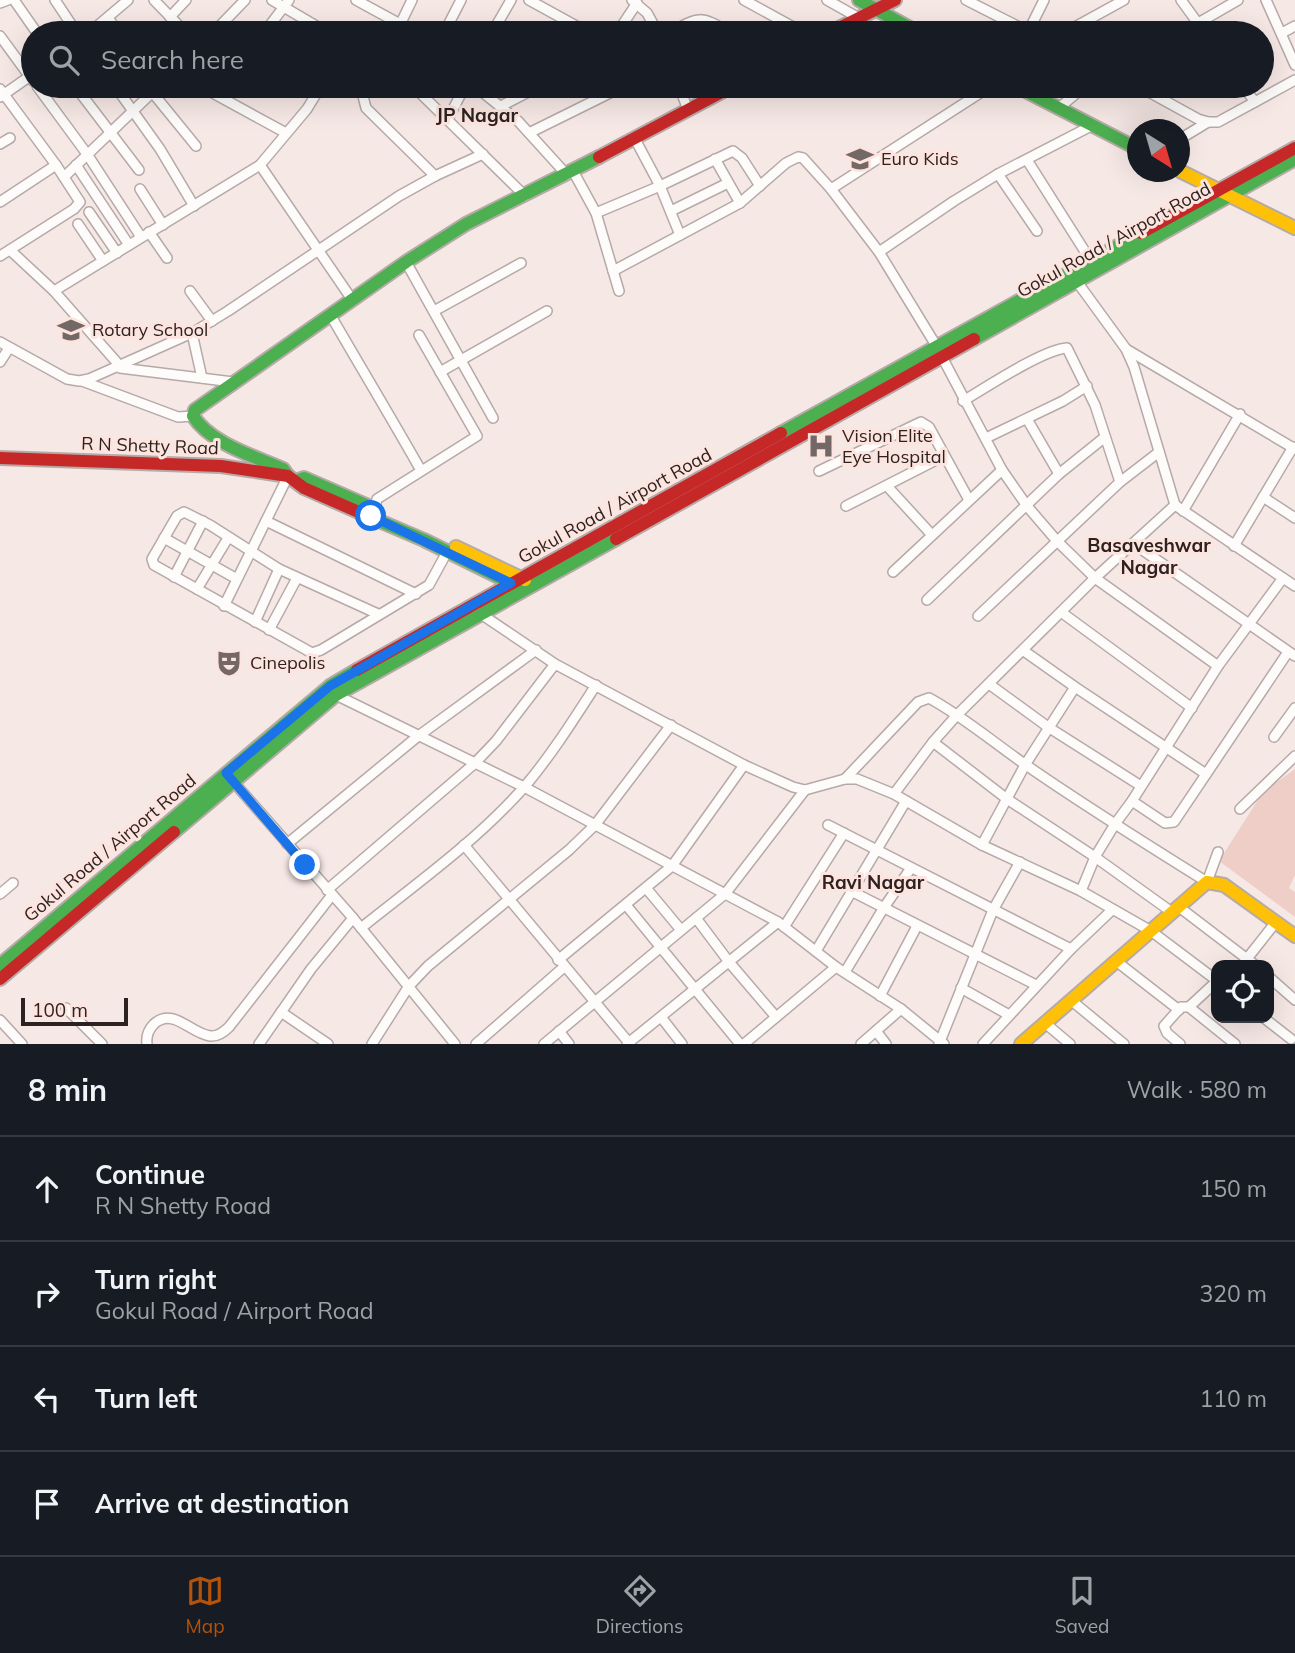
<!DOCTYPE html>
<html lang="en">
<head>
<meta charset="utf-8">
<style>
  body { margin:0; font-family:Mulish,sans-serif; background:#20242c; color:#f1f3f6 }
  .controls { position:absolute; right:21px; bottom:21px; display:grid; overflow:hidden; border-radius:14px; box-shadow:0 7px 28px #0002 }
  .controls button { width:63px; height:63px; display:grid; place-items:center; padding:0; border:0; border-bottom:2px solid #363941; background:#171b24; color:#f1f3f6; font:35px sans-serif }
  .compass { position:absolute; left:1127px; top:119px; width:63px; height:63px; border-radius:50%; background:#171b24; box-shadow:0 7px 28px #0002; rotate:143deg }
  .scale { position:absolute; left:21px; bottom:18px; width:107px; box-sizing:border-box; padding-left:7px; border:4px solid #2c2321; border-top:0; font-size:19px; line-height:24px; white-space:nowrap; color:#2c2321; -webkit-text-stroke:5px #fde4de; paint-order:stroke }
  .stop { position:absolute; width:21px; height:21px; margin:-16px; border:5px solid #1a73e8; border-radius:50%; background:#fff }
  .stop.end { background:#1a73e8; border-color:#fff; box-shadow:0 2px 7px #0008 }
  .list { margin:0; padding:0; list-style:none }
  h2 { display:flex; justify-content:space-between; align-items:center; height:91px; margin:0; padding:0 28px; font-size:30px }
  h2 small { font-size:23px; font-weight:400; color:#9ea1a6 }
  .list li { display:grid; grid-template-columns:46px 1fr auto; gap:21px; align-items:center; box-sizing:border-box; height:105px; padding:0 28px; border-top:2px solid #363941 }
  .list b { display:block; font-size:26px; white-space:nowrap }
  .list p { margin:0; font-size:23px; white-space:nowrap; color:#9ea1a6 }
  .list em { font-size:23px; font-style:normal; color:#9ea1a6 }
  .icon { flex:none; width:38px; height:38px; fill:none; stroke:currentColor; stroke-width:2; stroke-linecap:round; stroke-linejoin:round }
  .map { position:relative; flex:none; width:1295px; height:1044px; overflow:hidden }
  .search { position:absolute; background:#171b24; box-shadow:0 7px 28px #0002; left:21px; right:21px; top:21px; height:77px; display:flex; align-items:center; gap:18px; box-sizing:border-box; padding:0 24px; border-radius:38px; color:#9ea1a6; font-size:26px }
  .sheet { height:511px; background:#171b24 }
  nav { display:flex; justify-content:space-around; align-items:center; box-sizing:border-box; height:98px; border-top:2px solid #363941; background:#171b24; font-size:19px; color:#9ea1a6 }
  nav a { display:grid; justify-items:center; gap:4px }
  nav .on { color:#b45309 }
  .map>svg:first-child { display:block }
  .green { fill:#efcec7 }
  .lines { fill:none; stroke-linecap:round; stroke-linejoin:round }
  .street-casing { stroke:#b5aaa7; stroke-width:12 }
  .fast-casing { stroke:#b5aaa7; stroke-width:16 }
  .slow-casing { stroke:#b5aaa7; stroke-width:16 }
  .jam-casing { stroke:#b5aaa7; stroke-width:16 }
  .street { stroke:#fefcfb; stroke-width:9 }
  .fast { stroke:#4caf50; stroke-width:12 }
  .slow { stroke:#ffc107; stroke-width:12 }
  .jam { stroke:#c62828; stroke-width:12 }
  .route { stroke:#1a73e8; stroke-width:9 }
  .labels { text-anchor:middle; stroke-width:6; stroke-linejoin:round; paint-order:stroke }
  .poi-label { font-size:18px; fill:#2c2321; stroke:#fde4de; text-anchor:start }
  .street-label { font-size:18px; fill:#2c2321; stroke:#fde4de }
  .neighbourhood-label { font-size:19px; font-weight:bold; fill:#2c2321; stroke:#fde4de }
</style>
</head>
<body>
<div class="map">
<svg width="1295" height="1044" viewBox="0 0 1295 1044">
  <rect width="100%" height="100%" fill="#f6e8e5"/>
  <g class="green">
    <polygon points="485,86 531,86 503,101"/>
    <polygon points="1295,769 1295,875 1289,888 1295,892 1295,917 1219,861 1263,792"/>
  </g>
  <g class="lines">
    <g class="street-casing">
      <g id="street">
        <polyline points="14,0 37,33"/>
        <polyline points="55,0 77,33"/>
        <polyline points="154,0 186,33"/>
        <polyline points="272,0 328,33"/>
        <polyline points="356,0 400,24"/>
        <polyline points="529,0 589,33"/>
        <polyline points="632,0 647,13 658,33"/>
        <polyline points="744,0 804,33"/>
        <polyline points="827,0 859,18"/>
        <polyline points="966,0 1031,33"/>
        <polyline points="1181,0 1205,33"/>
        <polyline points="1266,0 1295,65"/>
        <polyline points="0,3 8,0"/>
        <polyline points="170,17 186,0"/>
        <polyline points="108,18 119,33"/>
        <polyline points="1028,32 1044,0"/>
        <polyline points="89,33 128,0"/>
        <polyline points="213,33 245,0"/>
        <polyline points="264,33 289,0"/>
        <polyline points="396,33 412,0"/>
        <polyline points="444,33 461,0"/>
        <polyline points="492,33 511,0"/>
        <polyline points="617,33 637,3"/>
        <polyline points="640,33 654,26"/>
        <path d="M670 33C701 15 700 16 731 33"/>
        <polyline points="1064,33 1124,0"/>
        <polyline points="1181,33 1238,0"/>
        <polyline points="1282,33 1295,26"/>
        <polyline points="0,36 33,81"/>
        <polyline points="37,86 87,154 141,237"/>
        <polyline points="75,86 139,170"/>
        <polyline points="115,86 160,149 194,206"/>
        <polyline points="200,86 286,133"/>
        <polyline points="368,86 363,96 366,108 435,176"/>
        <polyline points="413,86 525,196"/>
        <polyline points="475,86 518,121 567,175"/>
        <polyline points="679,86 688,110"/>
        <polyline points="1138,86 1198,119 1208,122 1218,122 1295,80"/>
        <polyline points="1243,86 1255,102"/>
        <polyline points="0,89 56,165 80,202 74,209 0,256"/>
        <polyline points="152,92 196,146"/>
        <polyline points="0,97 33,74"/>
        <polyline points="501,106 540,86"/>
        <polyline points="1060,107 1085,86"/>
        <polyline points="448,119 465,86"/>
        <polyline points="529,133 624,86"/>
        <polyline points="635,139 660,186 680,235"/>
        <polyline points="1180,139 1208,122"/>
        <polyline points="0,144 10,138"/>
        <polyline points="715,159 740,203"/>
        <polyline points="1027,160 1091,261"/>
        <polyline points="76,165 129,245"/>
        <polyline points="260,165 353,301"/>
        <polyline points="573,171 596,213 619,291"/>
        <polyline points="998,174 1037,231"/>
        <polyline points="64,177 159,86"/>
        <polyline points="140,189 163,225"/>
        <polyline points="831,189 991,86"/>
        <polyline points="0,202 56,165"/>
        <polyline points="671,211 728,183"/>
        <polyline points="89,212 117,253"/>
        <polyline points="596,213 660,186 733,151 742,158 760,186"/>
        <polyline points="78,224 103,261"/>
        <polyline points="149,232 167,258"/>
        <polyline points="10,250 54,291 260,165 307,109 321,86"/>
        <polyline points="879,252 954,201 998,174 1093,125"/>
        <polyline points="406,262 493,418"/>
        <polyline points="613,271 740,203 786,163 798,157 803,158 831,189 879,252 937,347"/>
        <polyline points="1075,279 1126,349 1134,367 1175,505 1283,578 1218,666 1132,801 1115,824 1095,857 1081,891"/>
        <polyline points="54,291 120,366"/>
        <polyline points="190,291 212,321"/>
        <polyline points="434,311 521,263"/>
        <path d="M331 316C360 366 390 416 419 467"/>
        <polyline points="192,333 202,378"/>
        <polyline points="0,342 67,379 79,381 89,379 192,333 228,311 399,196 435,176 483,154"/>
        <polyline points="1126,349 1295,449"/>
        <polyline points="942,357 1002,470 1027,506 1057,541 1095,578 1218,666"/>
        <polyline points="0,362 9,348"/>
        <polyline points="120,368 233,382"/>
        <polyline points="440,372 547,311"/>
        <polyline points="82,381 178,417 193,416"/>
        <path d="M963 401C985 388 1044 349 1067 348L1095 405 1120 482"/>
        <polyline points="1027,419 1059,474"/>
        <polyline points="986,438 1063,401 1087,386"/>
        <polyline points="819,471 921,422 929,427 969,500"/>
        <polyline points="887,486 931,534"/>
        <polyline points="1263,497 1295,518"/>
        <polyline points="846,506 944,456"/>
        <polyline points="1183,511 1240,414"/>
        <polyline points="374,512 377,499 477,436 419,335"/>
        <polyline points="266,521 416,594"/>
        <polyline points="164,538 237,579"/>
        <polyline points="1134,544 1295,656"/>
        <polyline points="1234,546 1293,447"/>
        <polyline points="893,572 1002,470"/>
        <polyline points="174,577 203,521"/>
        <polyline points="1283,578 1295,586"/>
        <polyline points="197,589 228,538"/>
        <polyline points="927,600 1059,474 1105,437"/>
        <polyline points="224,606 288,476"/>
        <polyline points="478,612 555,664 744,765 793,787 805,790 845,779 857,779 894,794 982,845 1081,891 1151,931 1216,980"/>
        <polyline points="1061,612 1192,708"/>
        <polyline points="378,614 279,569 210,525 184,512 177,516 152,559 154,565 312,653 321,650 429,585 447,552"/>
        <polyline points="978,616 1120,482 1159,452"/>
        <polyline points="255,622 279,569"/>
        <polyline points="269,630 297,578"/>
        <polyline points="1024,651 1075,687 1206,774"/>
        <polyline points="989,684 1048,727 1141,786"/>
        <polyline points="336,695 524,787 778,922 836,967 901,1009 944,1044"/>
        <polyline points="1274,737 1295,708"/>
        <polyline points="933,742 1007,799 1095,857 1173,913"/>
        <polyline points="230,778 353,918 455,1044"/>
        <path d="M845 779 918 702 929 698C964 717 994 743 1026 765 1085 806 1146 844 1207 882L1218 852"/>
        <polyline points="894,794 933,742 957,715 1095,578 1175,505"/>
        <polyline points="1132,801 1165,823 1174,822 1288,652"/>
        <polyline points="1240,809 1295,756"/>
        <polyline points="828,825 1071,949"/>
        <polyline points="287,844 417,737 536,650"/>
        <polyline points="464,845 630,1044"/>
        <polyline points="982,845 1025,765 1075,687"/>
        <polyline points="646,888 681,930"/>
        <polyline points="327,890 474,764 496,741 555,664"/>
        <polyline points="851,891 1036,985"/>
        <polyline points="0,894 13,883"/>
        <polyline points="626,905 740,1044"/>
        <polyline points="1179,907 1255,965"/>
        <polyline points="696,918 729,962 776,1017"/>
        <polyline points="784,927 844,833"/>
        <path d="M361 928C417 883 478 840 526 785 552 754 574 719 596 685"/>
        <polyline points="816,951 906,801"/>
        <polyline points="558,960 672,866 744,765"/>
        <polyline points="1116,961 1179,1010"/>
        <polyline points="1242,965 1276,922"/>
        <polyline points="845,972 883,909 911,868"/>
        <polyline points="1269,977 1295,1000"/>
        <polyline points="961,988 1009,1015"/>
        <polyline points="880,996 917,926"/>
        <polyline points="1072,1001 1124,1044"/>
        <polyline points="1189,1007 1216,982"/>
        <polyline points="66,1008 102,1044"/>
        <polyline points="281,1012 328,1044"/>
        <polyline points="661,1017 682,1044"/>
        <polyline points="1264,1018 1291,1039"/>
        <polyline points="0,1020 22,1044"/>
        <polyline points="1045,1023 1070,1044"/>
        <polyline points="559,1031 569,1044"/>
        <polyline points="876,1031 886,1044"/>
        <path d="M147 1044C146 1036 148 1030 154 1024 173 1007 190 1033 210 1036 218 1037 224 1032 229 1027L332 895"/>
        <polyline points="259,1044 311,969 353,918"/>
        <polyline points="372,1044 409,986 428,966 569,850 595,825 671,725"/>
        <polyline points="476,1044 564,967"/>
        <polyline points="544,1044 725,894 805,790"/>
        <polyline points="627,1044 778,922"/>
        <polyline points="744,1044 836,967"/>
        <polyline points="861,1044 901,1009"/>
        <polyline points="939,1044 993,910 1020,862"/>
        <polyline points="983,1044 1071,949 1112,910"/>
        <polyline points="1180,1044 1167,1033 1164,1026 1181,1007 1189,1007 1235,1044"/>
      </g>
    </g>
    <g class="fast-casing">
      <g id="fast">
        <polyline points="859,0 919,33"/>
        <polyline points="1016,86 1138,149"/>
        <polyline points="974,339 1295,159"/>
        <polyline points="781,433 1141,233"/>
        <path d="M288 476 283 469C254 456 211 444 193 416L195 410 406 262 466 224 599 157"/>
        <polyline points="296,481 304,478 373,508"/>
        <polyline points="370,517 424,540 517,586"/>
        <polyline points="174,832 336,695 616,539"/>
        <polyline points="0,965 330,686 357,670"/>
      </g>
    </g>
    <g class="slow-casing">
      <g id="slow">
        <polyline points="1180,171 1295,228"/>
        <polyline points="456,547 525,580"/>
        <polyline points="1021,1044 1207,882 1224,885 1295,936"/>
      </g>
    </g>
    <g class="jam-casing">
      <g id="jam">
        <polyline points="829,33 895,0"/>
        <polyline points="599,157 733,86"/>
        <polyline points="1141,233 1295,148"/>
        <polyline points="0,458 221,466 288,476 304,488 370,517"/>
        <polyline points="616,539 974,339"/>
        <polyline points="357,670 781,433"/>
        <polyline points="0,979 174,832"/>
      </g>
    </g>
    <use href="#street" class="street"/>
    <use href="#fast" class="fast"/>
    <use href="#slow" class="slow"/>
    <use href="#jam" class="jam"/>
  </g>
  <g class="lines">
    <polyline class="route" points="305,865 226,773 330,686 511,583 371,516"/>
  </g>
  <defs>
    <g id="school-bare" transform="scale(2.1)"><path d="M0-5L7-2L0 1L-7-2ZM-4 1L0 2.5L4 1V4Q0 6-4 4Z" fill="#736866" stroke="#fde4de" stroke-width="2.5" paint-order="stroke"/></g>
    <g id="hospital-bare" transform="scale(2.1)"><path d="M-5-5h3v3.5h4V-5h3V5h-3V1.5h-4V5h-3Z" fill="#736866" stroke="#fde4de" stroke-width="2.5" paint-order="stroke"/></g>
    <g id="theatre-bare" transform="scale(2.1)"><path d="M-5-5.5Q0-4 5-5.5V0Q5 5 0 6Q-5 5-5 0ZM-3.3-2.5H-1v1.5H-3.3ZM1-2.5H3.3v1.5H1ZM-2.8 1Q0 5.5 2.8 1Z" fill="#736866" stroke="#fde4de" stroke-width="2.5" paint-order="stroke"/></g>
  </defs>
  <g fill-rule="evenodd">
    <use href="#school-bare" x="860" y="159"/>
    <use href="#school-bare" x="71" y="330"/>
    <use href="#hospital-bare" x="821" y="446"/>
    <use href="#theatre-bare" x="229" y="663"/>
  </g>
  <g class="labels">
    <g class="poi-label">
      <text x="881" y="165">Euro Kids</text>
      <text x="92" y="336">Rotary School</text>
      <text x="842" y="442">Vision Elite<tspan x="842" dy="21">Eye Hospital</tspan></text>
      <text x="250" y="669">Cinepolis</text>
    </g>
    <g class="street-label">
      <text transform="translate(1114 240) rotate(-29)" y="6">Gokul Road / Airport Road</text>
      <text transform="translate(150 446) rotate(2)" y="6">R N Shetty Road</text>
      <text transform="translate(615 506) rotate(-29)" y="6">Gokul Road / Airport Road</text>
      <text transform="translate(110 848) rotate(-40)" y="6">Gokul Road / Airport Road</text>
    </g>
    <g class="neighbourhood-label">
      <text x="477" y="122">JP Nagar</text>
      <text x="1149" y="552">Basaveshwar<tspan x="1149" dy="22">Nagar</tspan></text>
      <text x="873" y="889">Ravi Nagar</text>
    </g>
  </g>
</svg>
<div class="controls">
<button><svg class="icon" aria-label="locate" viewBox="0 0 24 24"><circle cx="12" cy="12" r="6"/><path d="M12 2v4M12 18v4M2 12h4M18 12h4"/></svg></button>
</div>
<svg class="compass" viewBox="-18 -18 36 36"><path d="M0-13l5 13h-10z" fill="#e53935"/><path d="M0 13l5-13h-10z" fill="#9ea1a6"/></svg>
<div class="scale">100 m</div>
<div class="stop" style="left:371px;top:516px"></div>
<div class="stop end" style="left:305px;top:865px"></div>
<div class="search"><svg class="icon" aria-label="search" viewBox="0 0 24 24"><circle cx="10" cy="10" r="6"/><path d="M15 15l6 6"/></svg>Search here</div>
</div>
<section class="sheet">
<h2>8 min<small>Walk · 580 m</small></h2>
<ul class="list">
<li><svg class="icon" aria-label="ahead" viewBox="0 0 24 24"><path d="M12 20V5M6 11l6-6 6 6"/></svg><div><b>Continue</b><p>R N Shetty Road</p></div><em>150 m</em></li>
<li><svg class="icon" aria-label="right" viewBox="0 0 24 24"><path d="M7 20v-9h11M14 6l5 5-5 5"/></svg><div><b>Turn right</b><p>Gokul Road / Airport Road</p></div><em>320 m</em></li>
<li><svg class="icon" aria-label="left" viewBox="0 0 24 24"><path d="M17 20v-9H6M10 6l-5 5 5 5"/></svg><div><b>Turn left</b></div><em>110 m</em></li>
<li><svg class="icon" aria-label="arrive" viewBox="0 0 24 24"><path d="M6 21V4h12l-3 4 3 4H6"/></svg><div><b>Arrive at destination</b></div></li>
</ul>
</section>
<nav>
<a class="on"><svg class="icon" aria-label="map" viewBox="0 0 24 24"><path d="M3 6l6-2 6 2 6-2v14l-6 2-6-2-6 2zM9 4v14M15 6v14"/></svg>Map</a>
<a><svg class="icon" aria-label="directions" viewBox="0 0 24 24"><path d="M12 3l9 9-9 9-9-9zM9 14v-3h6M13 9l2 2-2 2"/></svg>Directions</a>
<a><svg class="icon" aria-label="saved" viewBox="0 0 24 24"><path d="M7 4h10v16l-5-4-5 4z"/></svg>Saved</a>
</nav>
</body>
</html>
